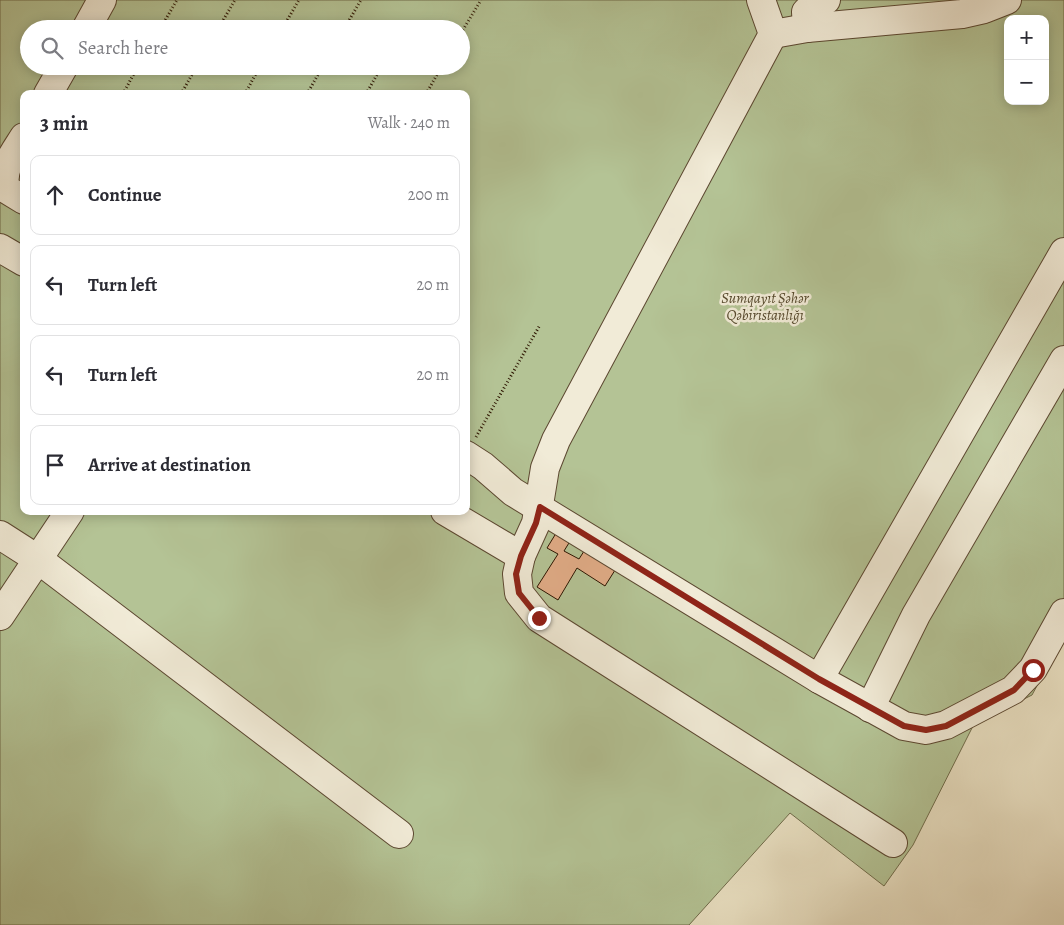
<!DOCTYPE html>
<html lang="en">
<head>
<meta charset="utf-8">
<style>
  body { margin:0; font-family:Alegreya,serif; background:#f2f2f3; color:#2b2b33 }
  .controls { position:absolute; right:15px; top:15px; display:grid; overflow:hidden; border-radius:10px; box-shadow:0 2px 12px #0003 }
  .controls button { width:45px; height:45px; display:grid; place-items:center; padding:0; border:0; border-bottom:1px solid #e1e1e2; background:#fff; color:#2b2b33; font:25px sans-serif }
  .stop { position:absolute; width:15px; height:15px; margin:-11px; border:4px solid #8f2418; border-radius:50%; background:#fff }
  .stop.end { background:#8f2418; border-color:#fff; box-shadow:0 1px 5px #0008 }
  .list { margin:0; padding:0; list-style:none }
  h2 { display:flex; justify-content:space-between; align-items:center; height:65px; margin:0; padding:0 20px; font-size:21px }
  h2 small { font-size:16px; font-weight:400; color:#7c7c81 }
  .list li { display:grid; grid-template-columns:32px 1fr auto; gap:15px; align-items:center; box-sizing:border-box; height:80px; margin:0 10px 10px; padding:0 10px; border:1px solid #e1e1e2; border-radius:10px }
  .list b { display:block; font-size:19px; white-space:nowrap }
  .list em { font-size:16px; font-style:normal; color:#7c7c81 }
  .icon { flex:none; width:28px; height:28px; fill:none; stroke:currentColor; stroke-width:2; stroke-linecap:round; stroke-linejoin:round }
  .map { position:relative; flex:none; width:1064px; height:925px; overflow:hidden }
  .search { position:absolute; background:#fff; box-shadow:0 2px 12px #0003; left:20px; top:20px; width:450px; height:55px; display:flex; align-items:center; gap:12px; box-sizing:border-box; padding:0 18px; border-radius:28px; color:#7c7c81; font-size:19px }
  .panel { position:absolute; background:#fff; box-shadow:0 2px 12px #0003; left:20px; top:90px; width:450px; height:425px; border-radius:10px }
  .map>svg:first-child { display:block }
  .green { fill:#b4c395; stroke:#706c4b; fill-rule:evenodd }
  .building { fill:#e1ac87; stroke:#2d1501 }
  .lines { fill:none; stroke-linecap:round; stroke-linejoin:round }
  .minor-casing { stroke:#5c4831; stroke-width:30 }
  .path { stroke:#2d1501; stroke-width:3; stroke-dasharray:1 2.5; stroke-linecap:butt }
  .minor { stroke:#f1ebd7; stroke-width:28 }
  .route { stroke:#8f2418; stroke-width:6 }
  .labels { text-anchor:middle; stroke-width:5; stroke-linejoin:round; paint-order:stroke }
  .park-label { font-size:15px; font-style:italic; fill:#56492d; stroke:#f1ebd7 }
</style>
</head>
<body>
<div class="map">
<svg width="1064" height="925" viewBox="0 0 1064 925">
  <rect width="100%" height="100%" fill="#e9e0c2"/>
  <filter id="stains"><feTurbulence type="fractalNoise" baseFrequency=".004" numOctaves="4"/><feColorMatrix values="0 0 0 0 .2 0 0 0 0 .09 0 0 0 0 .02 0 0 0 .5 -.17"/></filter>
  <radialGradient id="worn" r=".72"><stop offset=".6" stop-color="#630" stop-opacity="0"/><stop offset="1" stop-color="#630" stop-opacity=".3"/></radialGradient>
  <path class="green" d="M0 0H1064V636L1032 695 974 724 913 845 884 886 790 813 689 925H0ZM1008 19H1045V101H1008ZM29 29H461V66H29ZM24 94H466V511H24Z"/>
  <polygon class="building" points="558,530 572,538 564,551 579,559 586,548 617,567 605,586 577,568 558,600 537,587 558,554 547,548"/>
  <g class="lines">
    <g class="minor-casing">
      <g id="minor">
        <polyline points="761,0 773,34 556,440 545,468 536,523 521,556 517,574 519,593 539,618 893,843"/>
        <polyline points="807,28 806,12 814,4 826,0"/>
        <polyline points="86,29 102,0"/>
        <polyline points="773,34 807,28 962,14 984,9 1007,0"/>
        <polyline points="48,94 64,66"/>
        <path d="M24 137C14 153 0 170 6 189L24 200"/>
        <polyline points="0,248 24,262"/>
        <polyline points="466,455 483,466 513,492 819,679 904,726 926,730 946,725 1013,690 1033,669 1064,613"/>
        <polyline points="445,511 521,556"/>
        <polyline points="0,535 39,560 399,834"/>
        <polyline points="0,616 70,511"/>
        <polyline points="819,679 1064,252"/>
        <polyline points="870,708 916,615 1064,360"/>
      </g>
    </g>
    <g class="path">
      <polyline points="160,29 177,0"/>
      <polyline points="218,29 235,0"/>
      <polyline points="282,29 299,0"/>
      <polyline points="344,29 361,0"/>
      <polyline points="461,33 481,0"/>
      <polyline points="123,94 138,66"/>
      <polyline points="181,94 197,66"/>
      <polyline points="245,94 260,66"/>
      <polyline points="307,94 323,66"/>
      <polyline points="366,94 382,66"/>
      <polyline points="426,94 442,66"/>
      <polyline points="466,242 469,237"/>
      <polyline points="476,437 540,325"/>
    </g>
    <use href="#minor" class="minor"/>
  </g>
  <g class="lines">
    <polyline class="route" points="539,618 519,593 516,574 521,556 536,523 540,507 819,679 904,726 926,730 946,726 1014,690 1033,670"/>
  </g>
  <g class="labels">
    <g class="park-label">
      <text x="765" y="303">Sumqayıt Şəhər<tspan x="765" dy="17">Qəbiristanlığı</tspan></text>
    </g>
  </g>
  <rect width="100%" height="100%" filter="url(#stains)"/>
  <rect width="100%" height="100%" fill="url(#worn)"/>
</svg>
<div class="controls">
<button>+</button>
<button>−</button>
</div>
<div class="stop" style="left:1033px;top:670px"></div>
<div class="stop end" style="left:539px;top:618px"></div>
<div class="search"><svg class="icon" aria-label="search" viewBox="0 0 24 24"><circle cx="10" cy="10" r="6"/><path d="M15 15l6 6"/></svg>Search here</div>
<section class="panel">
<h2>3 min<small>Walk · 240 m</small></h2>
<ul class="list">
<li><svg class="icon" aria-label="ahead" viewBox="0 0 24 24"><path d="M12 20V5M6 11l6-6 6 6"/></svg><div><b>Continue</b></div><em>200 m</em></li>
<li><svg class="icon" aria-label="left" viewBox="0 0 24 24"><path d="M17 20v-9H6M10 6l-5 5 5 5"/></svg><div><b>Turn left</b></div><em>20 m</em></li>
<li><svg class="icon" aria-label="left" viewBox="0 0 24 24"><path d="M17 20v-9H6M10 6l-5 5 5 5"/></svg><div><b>Turn left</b></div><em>20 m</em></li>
<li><svg class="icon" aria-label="arrive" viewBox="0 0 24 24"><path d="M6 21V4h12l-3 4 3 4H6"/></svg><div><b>Arrive at destination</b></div></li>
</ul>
</section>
</div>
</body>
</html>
